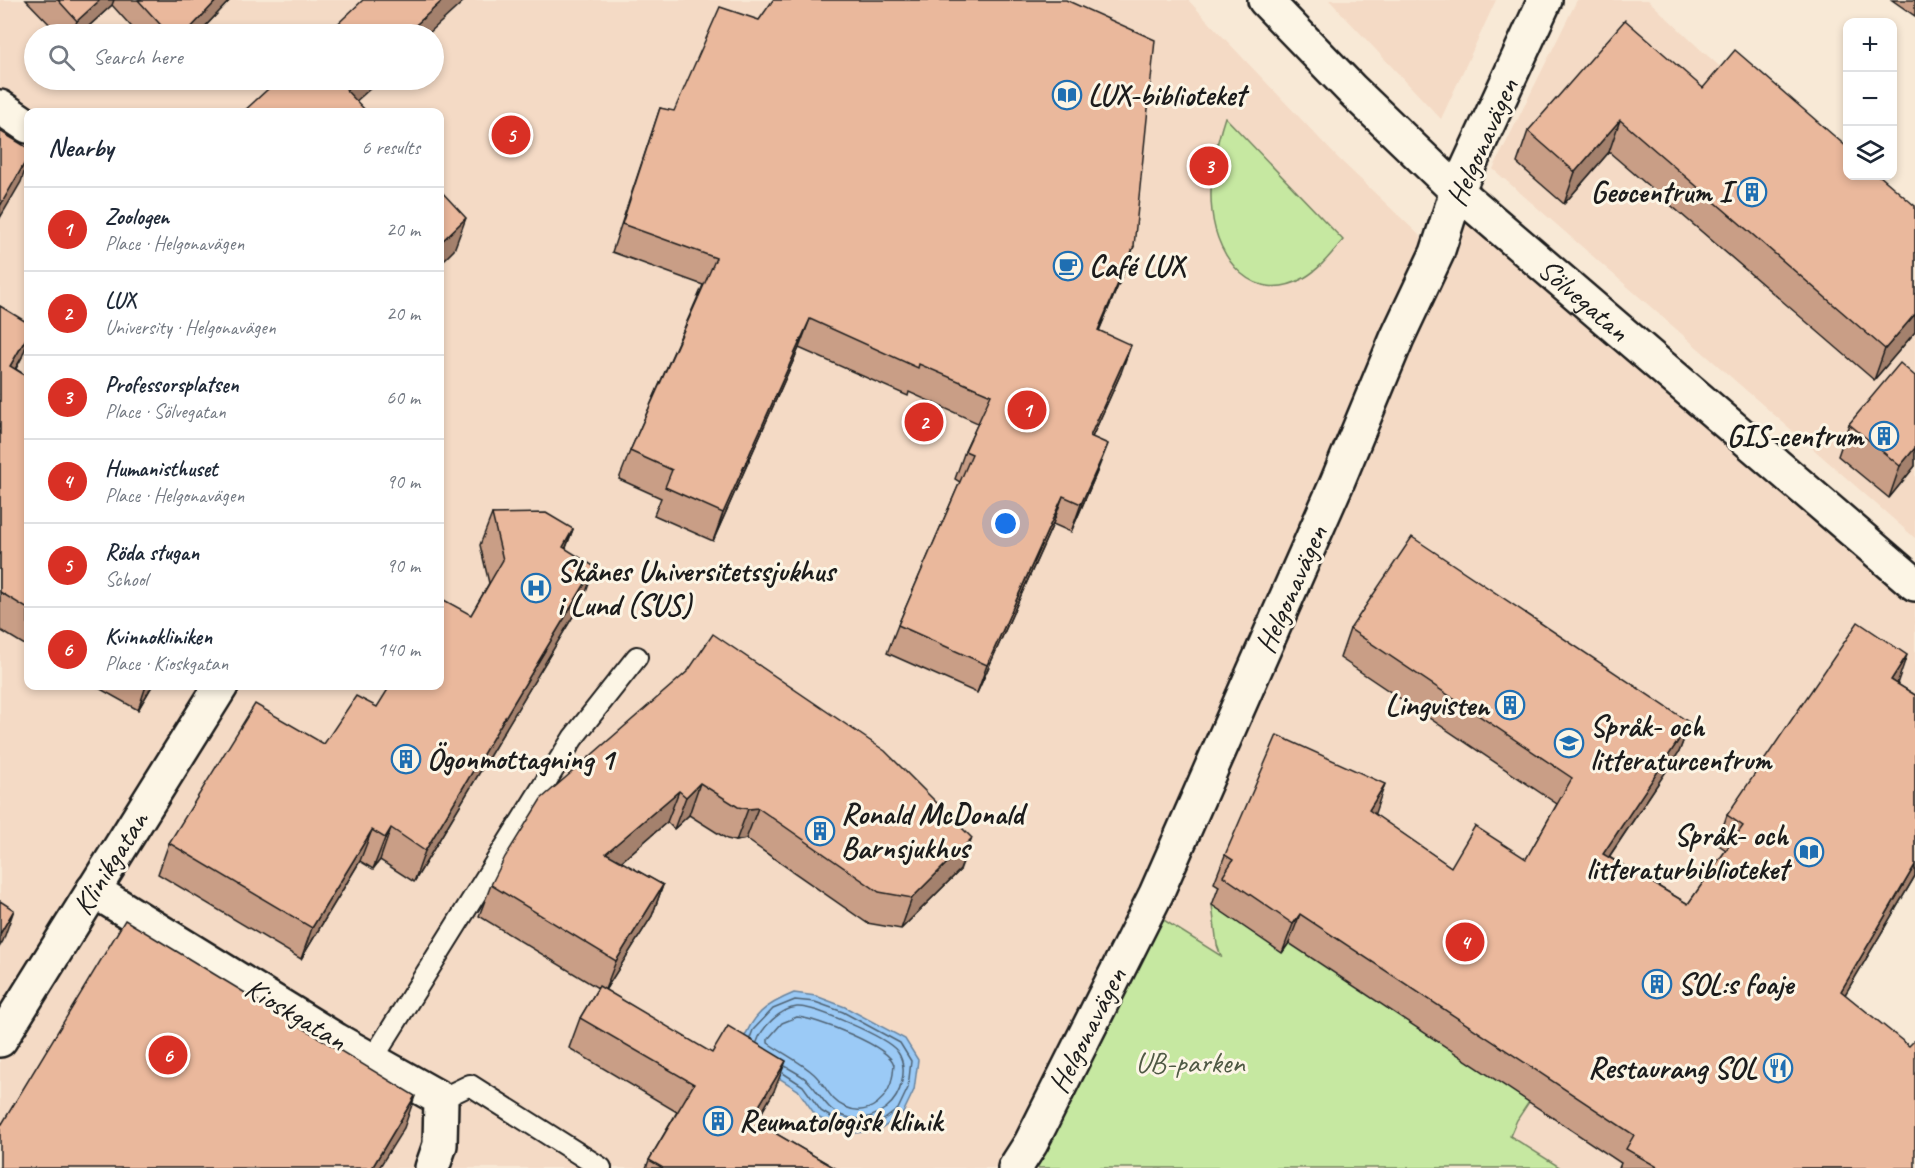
<!DOCTYPE html>
<html lang="en">
<head>
<meta charset="utf-8">
<style>
  body { margin:0; font-family:Caveat,sans-serif; background:#f6f6f7; color:#1f2937 }
  .controls { position:absolute; right:18px; top:18px; display:grid; overflow:hidden; border-radius:12px; box-shadow:0 3px 9px #0003 }
  .controls button { width:54px; height:54px; display:grid; place-items:center; padding:0; border:0; border-bottom:2px solid #e0e1e3; background:#fff; color:#1f2937; font:30px sans-serif }
  .you { position:absolute; left:1006px; top:524px; width:21px; height:21px; margin:-15px; border:4px solid #fff; border-radius:50%; background:#1a73e8; box-shadow:0 0 0 9px #1a73e833 }
  .badge { display:grid; place-items:center; width:39px; height:39px; border-radius:50%; background:#d93025; color:#fff; font-size:20px; font-weight:700 }
  .pin { position:absolute; translate:-50% -50%; border:3px solid #fff; box-shadow:0 2px 6px #0006 }
  .list { margin:0; padding:0; list-style:none }
  h2 { display:flex; justify-content:space-between; align-items:center; height:78px; margin:0; padding:0 24px; font-size:26px }
  h2 small { font-size:20px; font-weight:400; color:#747a83 }
  .list li { display:grid; grid-template-columns:39px 1fr auto; gap:18px; align-items:center; box-sizing:border-box; height:84px; padding:0 24px; border-top:2px solid #e0e1e3 }
  .list b { display:block; font-size:22px; white-space:nowrap }
  .list p { margin:0; font-size:20px; white-space:nowrap; color:#747a83 }
  .list em { font-size:20px; font-style:normal; color:#747a83 }
  .icon { flex:none; width:33px; height:33px; fill:none; stroke:currentColor; stroke-width:2; stroke-linecap:round; stroke-linejoin:round }
  .map { position:relative; flex:none; width:1915px; height:1168px; overflow:hidden }
  .search { position:absolute; background:#fff; box-shadow:0 3px 9px #0003; left:24px; top:24px; width:420px; height:66px; display:flex; align-items:center; gap:15px; box-sizing:border-box; padding:0 21px; border-radius:33px; color:#747a83; font-size:22px }
  .panel { position:absolute; background:#fff; box-shadow:0 3px 9px #0003; left:24px; top:108px; width:420px; height:582px; border-radius:12px }
  .map>svg:first-child { display:block }
  .built { fill:#f4dac5; fill-rule:evenodd }
  .green { fill:#c6e8a1; stroke:#71825e; stroke-width:1.5 }
  .water { fill:#9bcaf6; stroke:#68849f; stroke-width:1.5 }
  .lines { fill:none; stroke-linecap:round; stroke-linejoin:round }
  .shore { stroke:#4f6273; stroke-width:1.5 }
  .service-casing { stroke:#1c1c1c; stroke-width:24 }
  .minor-casing { stroke:#1c1c1c; stroke-width:38 }
  .service { stroke:#fcf5e5; stroke-width:20 }
  .minor { stroke:#fcf5e5; stroke-width:33 }
  .wall { fill:#c99e86; stroke:#1c1c1c; stroke-width:1.5 }
  .shaded-wall { fill:#a4816d; stroke:#1c1c1c; stroke-width:1.5 }
  .building { fill:#eab89c; stroke:#1c1c1c; stroke-width:1.5 }
  .labels { text-anchor:middle; stroke-width:6; stroke-linejoin:round; paint-order:stroke }
  .poi-label { font-size:30px; font-weight:bold; fill:#1c1c1c; stroke:#fcf5e5; text-anchor:start }
  .street-label { font-size:30px; fill:#1c1c1c; stroke:#fcf5e5 }
  .park-label { font-size:30px; fill:#4f5944; stroke:#fcf5e5 }
</style>
</head>
<body>
<div class="map">
<svg width="1915" height="1168" viewBox="0 0 1915 1168">
  <rect width="100%" height="100%" fill="#f8e9d6"/>
  <filter id="ink" filterUnits="userSpaceOnUse"><feTurbulence type="fractalNoise" baseFrequency=".0167" numOctaves="2"/><feDisplacementMap in="SourceGraphic" scale="12" xChannelSelector="R" yChannelSelector="G"/><feConvolveMatrix kernelMatrix="1 2 1 2 8 2 1 2 1" color-interpolation-filters="sRGB"/></filter>
  <g filter="url(#ink)">
    <g class="built">
      <path d="M0 0H1188L1337 157 1437 252 1457 191 1915 584V807L1802 997 1915 1168H1561L1148 910 1015 1168H0ZM34 34H434V80H34ZM28 112H440V686H28Z"/>
      <polygon points="1329,0 1496,0 1441,119"/>
      <polygon points="1577,0 1648,0 1700,49 1915,238 1915,538 1493,169"/>
    </g>
    <g class="green">
      <path d="M1225 117 1343 240C1331 254 1320 269 1304 278 1254 306 1217 260 1212 212 1208 180 1215 148 1225 117Z"/>
      <polygon points="1212,905 1312,909 1529,1102 1517,1120 1510,1136 1561,1168 1015,1168 1148,910 1221,956 1217,945"/>
    </g>
    <path class="water" d="M794 993 816 996 845 1007 905 1039 918 1060 914 1090 903 1113 880 1130 855 1133 837 1128 816 1116 798 1090 774 1075 741 1045C753 1014 765 1005 794 993Z"/>
    <g class="lines">
      <g class="shore">
        <path d="M797 1017C815 1018 890 1046 894 1065 894 1065 893 1073 893 1074 890 1097 870 1118 845 1107 829 1100 826 1085 814 1074 801 1062 782 1053 768 1043V1039L782 1023Z"/>
        <polyline points="750,1038 753,1030 773,1009 795,1000 815,1002 843,1012 900,1043 911,1061 908,1088 898,1109 878,1124 856,1127 839,1122 821,1111 803,1086 783,1073"/>
        <path d="M757 1042C762 1027 780 1009 797 1007 815 1006 886 1037 897 1051 909 1067 902 1096 886 1108 873 1118 859 1122 843 1116 825 1109 821 1094 808 1081 802 1075 793 1071 785 1066"/>
      </g>
      <g class="service-casing">
        <g id="service">
          <polyline points="372,1060 573,738 637,657"/>
          <polyline points="441,1099 470,1085 601,1168"/>
        </g>
      </g>
      <g class="minor-casing">
        <g id="minor">
          <path id="s1" d="M1265 0 1352 90 1457 191 1915 584"/>
          <polyline points="0,107 28,126"/>
          <polyline points="93,890 336,1040 441,1099 440,1145 432,1168"/>
          <polyline points="0,1040 221,686"/>
          <polyline points="1015,1168 1031,1143 1156,894 1336,485 1397,338 1437,253 1457,191 1545,0"/>
        </g>
      </g>
      <use href="#service" class="service"/>
      <use href="#minor" class="minor"/>
    </g>
    <g class="wall">
      <polygon points="26,0 230,0 198,34 138,34 112,5 80,34 59,34"/>
      <polygon points="1892,0 1915,0 1915,16"/>
      <polygon points="1703,88 1915,206 1915,332 1874,380 1609,152 1564,204 1517,163 1528,131"/>
      <polygon points="660,108 1134,246 1123,274 1099,331 1121,373 1092,437 1097,472 1071,532 1053,524 977,693 887,653 898,625 960,482 955,479 965,451 978,423 909,392 908,396 799,348 713,541 654,515 661,498 619,479 630,451 703,285 612,252"/>
      <polygon points="0,306 22,357 16,369 28,377 28,647 0,630"/>
      <polygon points="1915,376 1915,466 1889,498 1838,456 1849,424"/>
      <polygon points="492,514 573,529 566,548 584,598 414,882 380,860 373,869 360,861 301,959 158,874 169,843 324,744 377,707 471,615 489,583 480,545"/>
      <polygon points="1350,629 1690,723 1679,752 1609,857 1688,904 1726,850 1717,844 1727,815 1897,684 1915,695 1915,876 1845,994 1915,1168 1619,1168 1621,1163 1289,943 1282,953 1212,905 1219,886 1214,883 1225,855 1374,814 1451,867 1526,859 1557,804 1340,658"/>
      <polygon points="688,671 960,870 901,929 867,923 746,839 736,841 727,839 689,815 674,829 667,822 621,862 663,885 652,916 605,990 774,1091 756,1122 835,1168 646,1168 649,1160 677,1112 569,1048 580,1018 598,988 479,916 491,885"/>
      <polygon points="95,686 152,686 138,710"/>
    </g>
    <g class="shaded-wall">
      <polygon points="100,0 114,0 112,5 80,34 72,34 77,21"/>
      <polygon points="217,0 230,0 198,34 185,34"/>
      <polygon points="443,0 465,0 428,34 406,34"/>
      <polygon points="357,80 380,80 344,112 346,90"/>
      <polygon points="1620,120 1609,152 1564,204 1575,172"/>
      <polygon points="28,157 28,161 21,182 0,218 0,206"/>
      <polygon points="466,218 454,250 440,264 440,243"/>
      <polygon points="1134,246 1123,274 1087,358 1098,330"/>
      <polygon points="1915,314 1915,332 1874,380 1885,349"/>
      <polygon points="810,319 799,348 713,541 723,513"/>
      <polygon points="28,335 28,341 22,357 0,395 10,366"/>
      <polygon points="1131,345 1121,373 1080,464 1090,436"/>
      <polygon points="1108,444 1097,472 1071,532 1081,504"/>
      <polygon points="1915,448 1915,466 1889,498 1900,466"/>
      <polygon points="1063,496 1053,524 977,693 987,665"/>
      <polygon points="573,529 561,560 563,547"/>
      <polygon points="595,567 584,598 414,882 425,851"/>
      <polygon points="1907,655 1897,684 1891,680"/>
      <polygon points="146,686 152,686 138,710"/>
      <polygon points="1690,723 1679,752 1592,882 1603,854"/>
      <polygon points="700,783 689,815 674,829 686,797"/>
      <polygon points="1385,784 1375,813 1358,838 1369,810"/>
      <polygon points="679,791 667,822 594,885 606,853"/>
      <polygon points="758,808 746,839 736,841 748,809"/>
      <polygon points="391,828 380,860 373,869 385,838"/>
      <polygon points="372,830 360,861 301,959 312,928"/>
      <polygon points="972,838 960,870 901,929 912,898"/>
      <polygon points="1915,865 1915,876 1830,1020 1841,991"/>
      <polygon points="663,885 652,916 604,992 616,961"/>
      <polygon points="14,910 3,941 0,946 0,934"/>
      <polygon points="1300,914 1289,943 1282,953 1293,924"/>
      <polygon points="786,1061 774,1091 740,1150 751,1119"/>
      <polygon points="415,1096 404,1128 379,1168 372,1168"/>
    </g>
    <g class="building">
      <polygon points="58,0 100,0 77,21"/>
      <polygon points="138,0 217,0 185,34 169,34"/>
      <polygon points="363,0 443,0 406,34 327,34"/>
      <polygon points="773,0 1066,0 1155,40 1134,246 1098,330 1131,345 1090,436 1108,444 1081,504 1063,496 987,665 898,625 972,454 965,451 991,395 919,364 918,368 810,319 723,513 665,487 672,470 630,451 716,258 622,224 660,108 674,111 720,7 759,20"/>
      <polygon points="1625,20 1703,88 1735,50 1848,148 1848,176 1880,176 1915,206 1915,314 1885,349 1620,120 1575,172 1528,131"/>
      <polygon points="278,80 357,80 346,90 367,112 243,112"/>
      <polygon points="0,131 28,148 28,157 0,206"/>
      <polygon points="440,190 466,218 440,243"/>
      <polygon points="0,306 28,323 28,335 10,366 28,377 28,609 0,592"/>
      <polygon points="1900,363 1915,376 1915,448 1900,466 1849,424"/>
      <polygon points="546,513 573,529 563,547 595,567 425,851 391,828 385,838 372,830 312,928 169,843 255,704 324,744 356,696 377,707 390,686 440,686 440,607 444,600 471,615 503,560 492,514"/>
      <polygon points="1412,537 1690,723 1603,854 1688,904 1743,826 1727,815 1858,622 1907,655 1891,680 1915,695 1915,865 1841,991 1909,1046 1915,1040 1915,1168 1659,1168 1626,1149 1634,1135 1300,914 1293,924 1223,876 1233,860 1225,855 1277,735 1385,784 1369,810 1451,867 1475,826 1526,859 1572,778 1350,629"/>
      <polygon points="713,634 885,751 972,838 912,898 879,892 758,808 748,809 738,807 700,783 686,797 679,791 606,853 663,885 616,961 491,885 505,857 541,799 688,671"/>
      <polygon points="0,901 14,910 0,934"/>
      <polygon points="125,920 415,1096 372,1168 0,1168 0,1122 2,1124"/>
      <polygon points="599,986 712,1053 728,1026 786,1061 751,1119 835,1168 663,1168 649,1160 694,1084 580,1018"/>
    </g>
  </g>
  <defs>
    <g id="library-ring" transform="scale(1.5)"><circle r="9.5" fill="#fcf5e5" stroke="#1f6fb2" stroke-width="1.5"/><path d="M-6-4Q-3-5.5-.7-3.5V5Q-3 3-6 4ZM6-4Q3-5.5 .7-3.5V5Q3 3 6 4Z" fill="#1f6fb2"/></g>
    <g id="building-ring" transform="scale(1.5)"><circle r="9.5" fill="#fcf5e5" stroke="#1f6fb2" stroke-width="1.5"/><path d="M-4-6H4V6H1V3H-1V6H-4ZM-2.5-4.3h1.7v1.8h-1.7ZM.8-4.3h1.7v1.8H.8ZM-2.5-1h1.7V.8h-1.7ZM.8-1h1.7V.8H.8Z" fill="#1f6fb2"/></g>
    <g id="cafe-ring" transform="scale(1.5)"><circle r="9.5" fill="#fcf5e5" stroke="#1f6fb2" stroke-width="1.5"/><path d="M-5.5-4.5H6V0H3Q3 3.5 0 3.5H-2.5Q-5.5 3.5-5.5 0ZM3-3.2v2h1.7v-2ZM-6 4.5H4V6H-6Z" fill="#1f6fb2"/></g>
    <g id="hospital-ring" transform="scale(1.5)"><circle r="9.5" fill="#fcf5e5" stroke="#1f6fb2" stroke-width="1.5"/><path d="M-5-5h3v3.5h4V-5h3V5h-3V1.5h-4V5h-3Z" fill="#1f6fb2"/></g>
    <g id="university-ring" transform="scale(1.5)"><circle r="9.5" fill="#fcf5e5" stroke="#1f6fb2" stroke-width="1.5"/><path d="M0-5L7-2L0 1L-7-2ZM-4 1L0 2.5L4 1V4Q0 6-4 4Z" fill="#1f6fb2"/></g>
    <g id="restaurant-ring" transform="scale(1.5)"><circle r="9.5" fill="#fcf5e5" stroke="#1f6fb2" stroke-width="1.5"/><path d="M-5-6h1v4h1v-4h1v4h1v-4h1v5L-1.5 .5V6h-2V.5L-5-1ZM5-6V6H3V1.5H1.5Q1.5-4 5-6Z" fill="#1f6fb2"/></g>
  </defs>
  <g fill-rule="evenodd">
    <use href="#library-ring" x="1067" y="95"/>
    <use href="#building-ring" x="1752" y="192"/>
    <use href="#cafe-ring" x="1068" y="266"/>
    <use href="#building-ring" x="1884" y="436"/>
    <use href="#hospital-ring" x="536" y="588"/>
    <use href="#building-ring" x="1510" y="705"/>
    <use href="#university-ring" x="1569" y="743"/>
    <use href="#building-ring" x="406" y="759"/>
    <use href="#building-ring" x="820" y="831"/>
    <use href="#library-ring" x="1809" y="852"/>
    <use href="#building-ring" x="1657" y="984"/>
    <use href="#restaurant-ring" x="1778" y="1068"/>
    <use href="#building-ring" x="718" y="1121"/>
  </g>
  <g class="labels">
    <g class="poi-label">
      <text x="1088" y="105">LUX-biblioteket</text>
      <text x="1731" y="202" text-anchor="end">Geocentrum I</text>
      <text x="1089" y="276">Café LUX</text>
      <text x="1863" y="446" text-anchor="end">GIS-centrum</text>
      <text x="557" y="581">Skånes Universitetssjukhus<tspan x="557" dy="34">i Lund (SUS)</tspan></text>
      <text x="1489" y="715" text-anchor="end">Lingvisten</text>
      <text x="1590" y="736">Språk- och<tspan x="1590" dy="34">litteraturcentrum</tspan></text>
      <text x="427" y="769">Ögonmottagning 1</text>
      <text x="841" y="824">Ronald McDonald<tspan x="841" dy="34">Barnsjukhus</tspan></text>
      <text x="1788" y="845" text-anchor="end">Språk- och<tspan x="1788" dy="34">litteraturbiblioteket</tspan></text>
      <text x="1678" y="994">SOL:s foaje</text>
      <text x="1757" y="1078" text-anchor="end">Restaurang SOL</text>
      <text x="739" y="1131">Reumatologisk klinik</text>
    </g>
    <g class="street-label">
      <text transform="translate(1482 142) rotate(-66)" y="10">Helgonavägen</text>
      <text dy="10" stroke="none"><textPath href="#s1" startOffset="438">Sölvegatan</textPath></text>
      <text transform="translate(1291 589) rotate(-66)" y="10">Helgonavägen</text>
      <text transform="translate(110 863) rotate(-58)" y="10">Klinikgatan</text>
      <text transform="translate(296 1014) rotate(31)" y="10">Kioskgatan</text>
      <text transform="translate(1087 1030) rotate(-63)" y="10">Helgonavägen</text>
    </g>
    <g class="park-label">
      <text x="1190" y="1072">UB-parken</text>
    </g>
  </g>
</svg>
<div class="controls">
<button>+</button>
<button>−</button>
<button><svg class="icon" aria-label="layers" viewBox="0 0 24 24"><path d="M12 4l9 5-9 5-9-5zM3 14l9 5 9-5"/></svg></button>
</div>
<div class="you"></div>
<div class="pin badge" style="left:1027px;top:410px">1</div>
<div class="pin badge" style="left:924px;top:422px">2</div>
<div class="pin badge" style="left:1209px;top:166px">3</div>
<div class="pin badge" style="left:1465px;top:942px">4</div>
<div class="pin badge" style="left:511px;top:135px">5</div>
<div class="pin badge" style="left:168px;top:1055px">6</div>
<div class="search"><svg class="icon" aria-label="search" viewBox="0 0 24 24"><circle cx="10" cy="10" r="6"/><path d="M15 15l6 6"/></svg>Search here</div>
<section class="panel">
<h2>Nearby<small>6 results</small></h2>
<ul class="list">
<li><span class="badge">1</span><div><b>Zoologen</b><p>Place · Helgonavägen</p></div><em>20 m</em></li>
<li><span class="badge">2</span><div><b>LUX</b><p>University · Helgonavägen</p></div><em>20 m</em></li>
<li><span class="badge">3</span><div><b>Professorsplatsen</b><p>Place · Sölvegatan</p></div><em>60 m</em></li>
<li><span class="badge">4</span><div><b>Humanisthuset</b><p>Place · Helgonavägen</p></div><em>90 m</em></li>
<li><span class="badge">5</span><div><b>Röda stugan</b><p>School</p></div><em>90 m</em></li>
<li><span class="badge">6</span><div><b>Kvinnokliniken</b><p>Place · Kioskgatan</p></div><em>140 m</em></li>
</ul>
</section>
</div>
</body>
</html>
